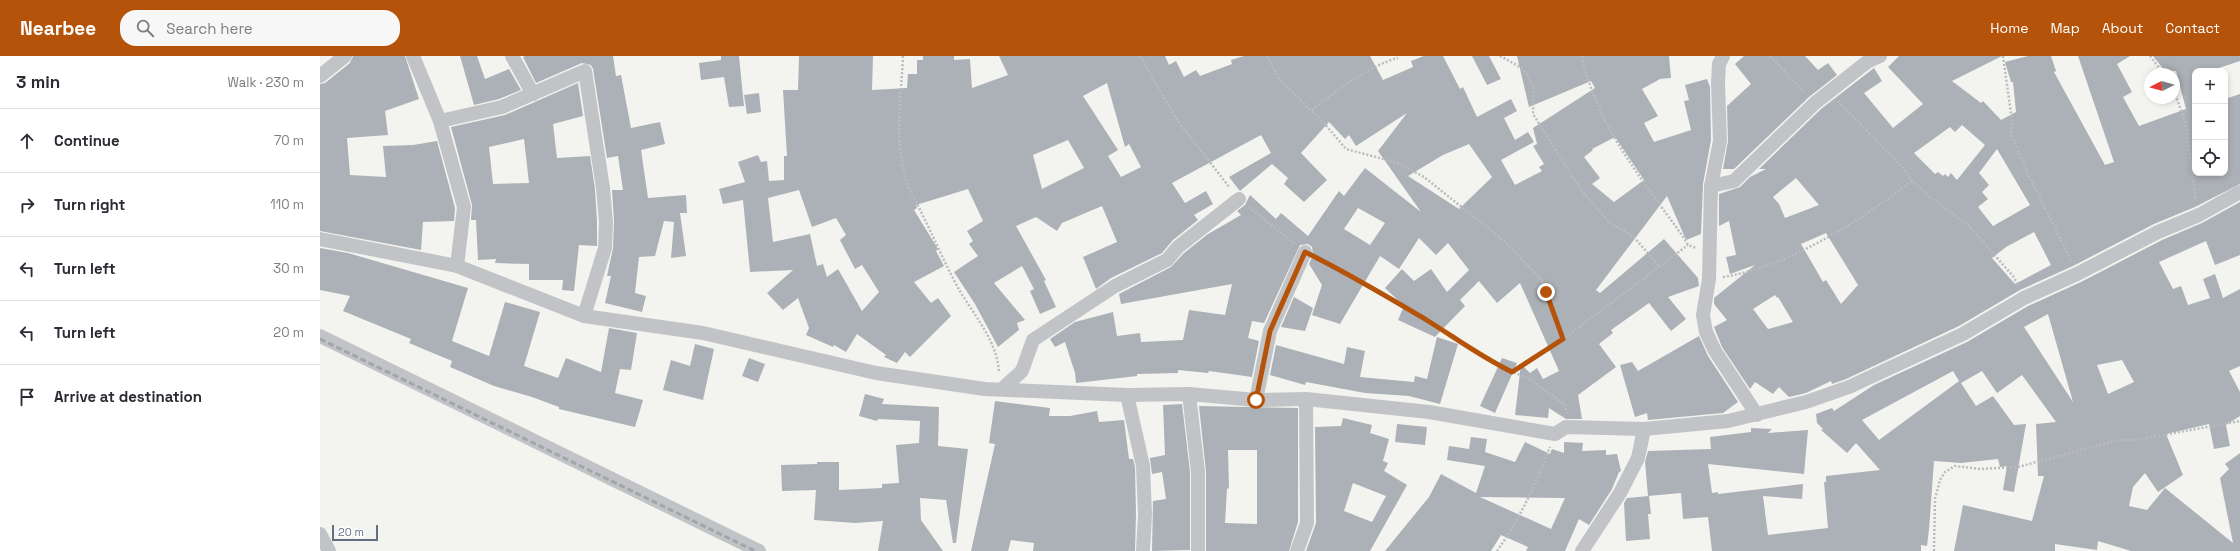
<!DOCTYPE html>
<html lang="en">
<head>
<meta charset="utf-8">
<style>
  body { margin:0; font-family:"Space Grotesk",sans-serif; background:#f7f7f7; color:#2b2b33 }
  .controls { position:absolute; right:12px; top:12px; display:grid; overflow:hidden; border-radius:8px; box-shadow:0 2px 6px #0003 }
  .controls button { width:36px; height:36px; display:grid; place-items:center; padding:0; border:0; border-bottom:1px solid #e1e1e2; background:#fff; color:#2b2b33; font:20px sans-serif }
  .compass { position:absolute; left:1824px; top:12px; width:36px; height:36px; border-radius:50%; background:#fff; box-shadow:0 2px 6px #0003; rotate:264deg }
  .scale { position:absolute; left:12px; bottom:10px; width:46px; box-sizing:border-box; padding-left:4px; border:2px solid #636e80; border-top:0; font-size:11px; line-height:14px; white-space:nowrap; color:#636e80; -webkit-text-stroke:3px #fff; paint-order:stroke }
  .stop { position:absolute; width:12px; height:12px; margin:-9px; border:3px solid #b45309; border-radius:50%; background:#fff }
  .stop.end { background:#b45309; border-color:#fff; box-shadow:0 1px 4px #0008 }
  .list { margin:0; padding:0; list-style:none }
  h2 { display:flex; justify-content:space-between; align-items:center; height:52px; margin:0; padding:0 16px; font-size:17px }
  h2 small { font-size:13px; font-weight:400; color:#7c7c81 }
  .list li { display:grid; grid-template-columns:26px 1fr auto; gap:12px; align-items:center; box-sizing:border-box; height:64px; padding:0 16px; border-top:1px solid #e1e1e2 }
  .list b { display:block; font-size:15px; white-space:nowrap }
  .list em { font-size:13px; font-style:normal; color:#7c7c81 }
  .icon { flex:none; width:22px; height:22px; fill:none; stroke:currentColor; stroke-width:2; stroke-linecap:round; stroke-linejoin:round }
  .map { position:relative; flex:none; width:1920px; height:495px; overflow:hidden }
  header { display:flex; align-items:center; gap:24px; box-sizing:border-box; height:56px; padding:0 20px; background:#b45309; color:#fff }
  header strong { font-size:19px }
  nav { display:flex; gap:22px; margin-inline-start:auto; font-size:14px }
  .search { width:280px; height:36px; background:#f7f7f7; display:flex; align-items:center; gap:10px; box-sizing:border-box; padding:0 14px; border-radius:16px; color:#7c7c81; font-size:15px }
  main { display:flex }
  aside { flex:1; background:#fff }
  .map>svg:first-child { display:block }
  .building { fill:#acb1b7; fill-rule:evenodd }
  .lines { fill:none; stroke-linecap:round; stroke-linejoin:round }
  .path { stroke:#babbbe; stroke-width:2.5; stroke-dasharray:2 2; stroke-linecap:butt }
  .minor { stroke:#c1c3c7; stroke-width:14 }
  .rail { stroke:#a1a5ac; stroke-width:3; stroke-dasharray:6 3; stroke-linecap:butt }
  .route { stroke:#b45309; stroke-width:5 }
</style>
</head>
<body>
<header>
<strong>Nearbee</strong>
<div class="search"><svg class="icon" aria-label="search" viewBox="0 0 24 24"><circle cx="10" cy="10" r="6"/><path d="M15 15l6 6"/></svg>Search here</div>
<nav><a>Home</a><a>Map</a><a>About</a><a>Contact</a></nav>
</header>
<main>
<aside>
<h2>3 min<small>Walk · 230 m</small></h2>
<ul class="list">
<li><svg class="icon" aria-label="ahead" viewBox="0 0 24 24"><path d="M12 20V5M6 11l6-6 6 6"/></svg><div><b>Continue</b></div><em>70 m</em></li>
<li><svg class="icon" aria-label="right" viewBox="0 0 24 24"><path d="M7 20v-9h11M14 6l5 5-5 5"/></svg><div><b>Turn right</b></div><em>110 m</em></li>
<li><svg class="icon" aria-label="left" viewBox="0 0 24 24"><path d="M17 20v-9H6M10 6l-5 5 5 5"/></svg><div><b>Turn left</b></div><em>30 m</em></li>
<li><svg class="icon" aria-label="left" viewBox="0 0 24 24"><path d="M17 20v-9H6M10 6l-5 5 5 5"/></svg><div><b>Turn left</b></div><em>20 m</em></li>
<li><svg class="icon" aria-label="arrive" viewBox="0 0 24 24"><path d="M6 21V4h12l-3 4 3 4H6"/></svg><div><b>Arrive at destination</b></div></li>
</ul>
</aside>
<div class="map">
<svg width="1920" height="495" viewBox="0 0 1920 495">
  <rect width="100%" height="100%" fill="#f3f4ef"/>
  <g class="building">
    <polygon points="33,0 85,0 99,43 65,55 68,79 27,82 30,119 66,121 63,90 93,89 117,85 135,152 134,165 103,166 101,194 0,175 0,28 5,27 30,7"/>
    <polygon points="140,0 157,0 165,23 189,13 201,34 179,43 154,49"/>
    <polygon points="205,0 293,0 296,20 301,19 311,72 340,66 345,88 321,94 328,142 366,139 367,157 360,157 366,200 351,202 354,166 344,165 335,200 319,201 315,237 326,240 322,256 285,247 291,220 287,220 293,192 294,165 292,134 303,134 298,100 287,102 273,13 271,9 262,7 216,27 203,1"/>
    <polygon points="401,0 419,0 424,50 409,51 404,21 381,24 379,7 401,4"/>
    <path d="M479 0H553L552 34 587 32 588 18H597V4H603V0H634V4L650 3 652 32 688 19 679 0H845L849 9 856 5 864 21 876 14 880 20 912 8 911 4 924 0H1050L1063 24 1093 11 1091 5 1104 0H1123L1140 33 1143 31 1157 61 1191 43 1197 55 1184 62 1195 84 1208 76 1214 86 1181 104 1195 129 1222 115 1219 111 1224 108 1213 90 1217 88 1213 72 1275 32 1271 25 1209 51 1197 0H1349L1351 22 1340 23 1322 33 1338 60 1324 67 1334 86 1371 74 1364 45 1369 44 1365 29 1387 23 1390 31 1391 84 1383 128 1381 178 1366 184 1347 140 1276 234 1280 237 1344 183 1378 222 1379 230 1348 241 1366 263 1351 275 1329 247 1291 274 1293 277 1279 288 1296 311 1258 339 1262 363H1246L1229 352 1228 362 1195 359 1201 308 1210 317 1217 312 1223 323 1239 315 1200 227 1177 247 1159 225 1140 244 1145 250 1115 281 1078 264 1084 250 1065 232 1082 213 1094 225 1111 213 1127 236 1149 214 1128 187 1116 199 1099 182 1079 213 1060 200 1020 268 992 259 1002 229 989 208 993 199 992 191 988 188 980 189 944 267 932 265 928 282 939 285 932 321 889 315 888 317 858 314V317L817 318V320L756 327 755 317 745 286 735 291 730 283 755 266 793 256 797 280 820 277 821 286 863 284 869 254 905 259 912 228 801 248 799 238 851 211 864 197 888 178 921 159 917 155 925 149 930 139 956 163 961 157 988 180 1019 135 1024 140 1045 112 1101 156 1058 95 1087 57 1036 90 1029 79 1025 83 1009 66 981 97 1007 124 984 146 964 128 968 122 952 108 920 135 909 121 951 97 941 79 852 127 865 147 886 135 893 148 874 159 878 164 853 184 842 197 791 222 776 233 763 201 797 186 782 150 742 167 737 175 716 161 696 170 726 224 724 225 736 251 720 258 710 235 714 233 702 210 674 227 705 264 697 267 699 274 678 291 655 248 634 216 658 200 649 188 653 185 647 175 663 165 648 133 596 149 597 152 594 154 618 193 616 195 624 210 594 226 611 247 618 242 631 260 590 301 585 296 577 307 564 301 566 299 537 278 526 296 514 289 513 291 486 279 489 272 478 242 463 254 447 237 473 214 430 216 423 144 403 148 399 133 425 126 418 106 438 99 441 106 447 105 449 125 464 124V100H467L463 34H478ZM787 27 805 91 809 88 821 111 801 121 788 100 798 94 763 40ZM1295 81 1324 124 1294 146 1272 128 1280 122 1264 101 1273 94 1272 93ZM748 84 764 112 722 133 713 99ZM1149 88 1172 121 1139 153 1088 120 1123 99ZM479 134 492 171 516 162 526 179 520 184 535 213 542 209 559 236 542 255 518 213 507 221 503 208 497 210 490 178 453 186 448 142ZM1038 152 1065 167 1050 189 1024 173Z"/>
    <polygon points="1152,0 1169,0 1181,23 1167,29"/>
    <polygon points="1424,0 1485,0 1498,14 1508,7 1517,19 1489,41 1414,113 1403,113 1408,85 1407,50 1431,28 1415,8"/>
    <path d="M1579 0H1682L1632 25 1661 47 1663 45 1681 64 1696 56 1693 26H1691L1685 6 1708 0H1731L1736 15 1734 16 1785 109 1794 106 1758 0H1810L1797 8 1812 36 1803 41 1819 70 1866 53 1856 15H1845L1833 0H1920V5L1896 13 1897 15H1875V117H1905V43L1920 38V128L1875 151 1834 168 1753 210 1700 234 1639 270 1526 323 1512 328 1511 325 1486 337 1469 341 1459 331 1453 338 1435 326 1430 333 1402 291 1394 271 1407 264 1394 248V242L1435 209 1410 218 1406 201 1416 199 1409 165 1399 170V138L1420 131 1430 121 1446 113H1439L1501 53 1554 12 1562 25 1544 37 1573 72 1603 48 1568 11ZM1642 69 1665 89 1637 124 1631 117 1628 121 1625 118 1623 120 1618 116 1615 118 1594 97 1630 71 1635 76ZM1677 93 1710 149 1673 170 1658 151 1668 143 1662 136 1669 129 1659 117ZM1476 122 1499 149 1465 162 1459 148 1453 141ZM1714 176 1731 209 1695 228 1672 202 1686 191ZM1506 177 1538 229 1521 248 1506 224 1503 226 1481 188ZM1455 239 1457 242 1458 241 1473 266 1448 273 1433 253Z"/>
    <path d="M258 27 263 60 233 68 237 102 270 100 275 133 277 166V190L259 189 254 235 242 234 243 224H209V208L175 207 176 203 158 204 156 164H151L152 149 131 71 185 59ZM204 83 209 127 173 128 169 91Z"/>
    <polygon points="439,37 441,56 427,58 424,39"/>
    <path d="M1920 146V199L1895 209 1886 185 1839 206 1853 233 1861 230 1868 249 1890 242 1883 223 1895 218 1903 242 1920 233V310L1909 315 1920 336V360L1906 369 1910 390 1894 393 1889 368 1846 378 1863 419 1838 436 1825 417 1813 431 1809 450 1827 454 1845 432 1913 487 1900 422 1909 413 1905 408 1920 397V495H1811L1778 485 1777 494 1735 488V495H1634L1643 449 1712 465 1724 420H1718L1716 368 1736 366 1702 319 1677 337 1662 315 1641 327 1656 350 1673 340 1694 369 1706 368 1694 436 1683 434 1687 410 1680 411 1678 403 1641 407 1614 405 1609 473 1607 490 1601 489V495H1392L1388 461 1363 463 1361 437 1328 440 1325 406 1328 395 1391 393 1390 381 1431 376V372L1452 373 1448 377 1488 374 1484 418 1388 408 1392 437 1398 436V438L1483 428 1482 443 1443 440 1448 479 1508 472 1504 426H1506V420L1560 414 1536 387 1527 397 1501 374 1503 373 1497 367 1496 358 1512 352 1514 355 1554 329 1647 286 1708 250 1761 226 1842 184 1882 167ZM1728 258 1753 346 1704 271ZM1802 304 1814 326 1788 338 1777 309ZM1633 315 1639 325 1559 384 1542 364Z"/>
    <polygon points="0,192 28,197 148,232 132,285 169,300 185,246 220,256 204,310 238,322 246,302 281,316 289,272 317,277 311,314 300,313 295,337 323,344 315,371 239,353 239,351 212,341 174,330 130,311 132,305 89,287 91,283 23,255 30,240 0,234"/>
    <polygon points="974,241 993,252 985,275 961,271"/>
    <polygon points="1379,280 1388,300 1418,346 1403,357 1328,364 1327,357 1315,361 1300,309 1312,306 1318,315"/>
    <polygon points="1117,281 1138,288 1120,348 1089,340 1045,337 986,326 985,329 950,319 956,289 1024,308 1027,291 1045,295 1040,321 1094,326 1095,320 1107,323"/>
    <polygon points="375,288 394,293 383,344 343,334 351,304 370,310"/>
    <polygon points="429,302 445,308 438,326 422,320"/>
    <polygon points="1182,302 1197,307 1175,357 1160,350"/>
    <polygon points="545,338 564,343 562,348 619,351 618,390 648,393 636,487 633,487 626,444 600,442 601,464 623,495 558,495 563,465 535,467 494,464 496,434 462,435 461,409 497,408 497,406 519,406 519,434 562,432 562,428 579,427 576,389 599,387 600,365 558,363 557,365 539,360"/>
    <polygon points="675,345 730,352 729,360 750,360 777,355 779,366 804,364 809,403 813,403 815,411 816,458 815,495 713,495 714,487 691,484 688,495 651,495 675,388 669,387"/>
    <polygon points="862,348 870,416 870,494 832,495 833,445 846,443 842,416 832,418 830,402 845,399 843,349"/>
    <path d="M879 350 978 352V466L969 495H886V416ZM908 394H937V468L905 467 907 433 909 432Z"/>
    <path d="M1023 362 1052 369 1050 377 1069 383 1063 405 1068 407 1064 415 1087 429 1050 495H986L996 467 995 371 1021 370ZM1033 427 1066 440 1052 466 1024 455Z"/>
    <polygon points="1077,368 1107,371 1105,389 1075,386"/>
    <path d="M1151 381 1167 383 1165 396 1195 406 1205 386 1230 398 1232 393 1244 397V386L1263 387 1262 395 1286 394V399L1297 398 1301 415 1299 416 1292 433 1269 469 1259 463 1245 495H1206L1208 491 1181 479 1171 495H1065L1109 441 1121 418 1156 437 1165 410 1127 404 1129 390 1149 393ZM1160 441 1245 442 1231 473Z"/>
    <polygon points="1329,440 1331,458 1328,458 1330,483 1306,485 1304,447 1307,442"/>
  </g>
  <g class="lines">
    <g class="path">
      <path d="M583 0C581 47 573 88 589 133 607 165 620 198 637 230 652 257 678 285 679 317"/>
      <polyline points="820,0 857,64 910,132"/>
      <polyline points="947,0 959,23 1004,67 1026,93 1078,107 1104,121 1183,184 1222,224 1243,283"/>
      <polyline points="1180,0 1202,12 1208,20 1214,31 1213,58 1261,134 1290,167 1313,180 1339,210"/>
      <path d="M1262 0C1273 54 1303 98 1335 142 1346 158 1358 172 1368 189L1376 192"/>
      <polyline points="1450,0 1485,37"/>
      <polyline points="1683,0 1692,65 1691,78 1709,120 1752,206"/>
      <polyline points="1830,0 1844,18"/>
      <polyline points="1920,0 1920,1"/>
      <polyline points="1854,35 1866,68 1876,145"/>
      <polyline points="1518,45 1584,113 1592,125 1611,142 1648,169 1693,220 1698,229"/>
      <path d="M992 54C1014 36 1050 9 1078 2"/>
      <polyline points="929,151 975,188"/>
      <polyline points="997,202 1104,263 1173,307 1209,323 1244,348 1247,357"/>
      <path d="M1403 221C1468 211 1540 165 1592 125"/>
      <polyline points="1192,316 1243,283 1368,189"/>
      <path d="M1177 495C1200 463 1216 427 1230 391"/>
      <polyline points="1614,495 1615,443 1620,424 1625,416 1635,410 1660,413 1698,411 1794,385 1821,383 1920,365"/>
    </g>
    <g class="minor">
      <polyline points="93,0 120,65 144,151 137,210"/>
      <polyline points="192,0 213,38"/>
      <polyline points="1403,0 1399,8 1398,28 1400,85 1391,130 1389,223 1383,259 1386,276 1395,295 1437,359"/>
      <polyline points="0,20 25,0"/>
      <polyline points="120,65 182,51 265,15 283,132 286,166 285,192 264,260"/>
      <polyline points="1391,130 1414,125 1495,47 1547,6 1560,0"/>
      <polyline points="0,183 137,210 264,260 383,277 556,317 665,333 807,339 869,338 936,344 986,343 1109,356 1235,378 1246,371 1324,373 1408,365 1486,346 1529,331 1643,278 1704,242 1757,218 1838,176 1879,159 1920,136"/>
      <polyline points="0,280 439,495"/>
      <polyline points="682,333 702,315 713,284 795,230 847,204 858,191 919,143"/>
      <polyline points="869,338 878,416 878,495"/>
      <polyline points="807,339 823,410 825,458 823,495"/>
      <polyline points="936,344 950,275 985,196"/>
      <polyline points="0,478 9,495"/>
      <polyline points="977,495 987,467 986,343"/>
      <polyline points="1262,495 1300,437 1318,402 1324,373"/>
    </g>
    <polyline class="rail" points="0,283 435,495"/>
  </g>
  <g class="lines">
    <path class="route" d="M936 344 950 275 985 196C1026 216 1066 240 1105 263 1134 281 1161 301 1192 316L1243 283 1226 236"/>
  </g>
</svg>
<div class="controls">
<button>+</button>
<button>−</button>
<button><svg class="icon" aria-label="locate" viewBox="0 0 24 24"><circle cx="12" cy="12" r="6"/><path d="M12 2v4M12 18v4M2 12h4M18 12h4"/></svg></button>
</div>
<svg class="compass" viewBox="-18 -18 36 36"><path d="M0-13l5 13h-10z" fill="#e53935"/><path d="M0 13l5-13h-10z" fill="#7c7c81"/></svg>
<div class="scale">20 m</div>
<div class="stop" style="left:936px;top:344px"></div>
<div class="stop end" style="left:1226px;top:236px"></div>
</div>
</main>
</body>
</html>
